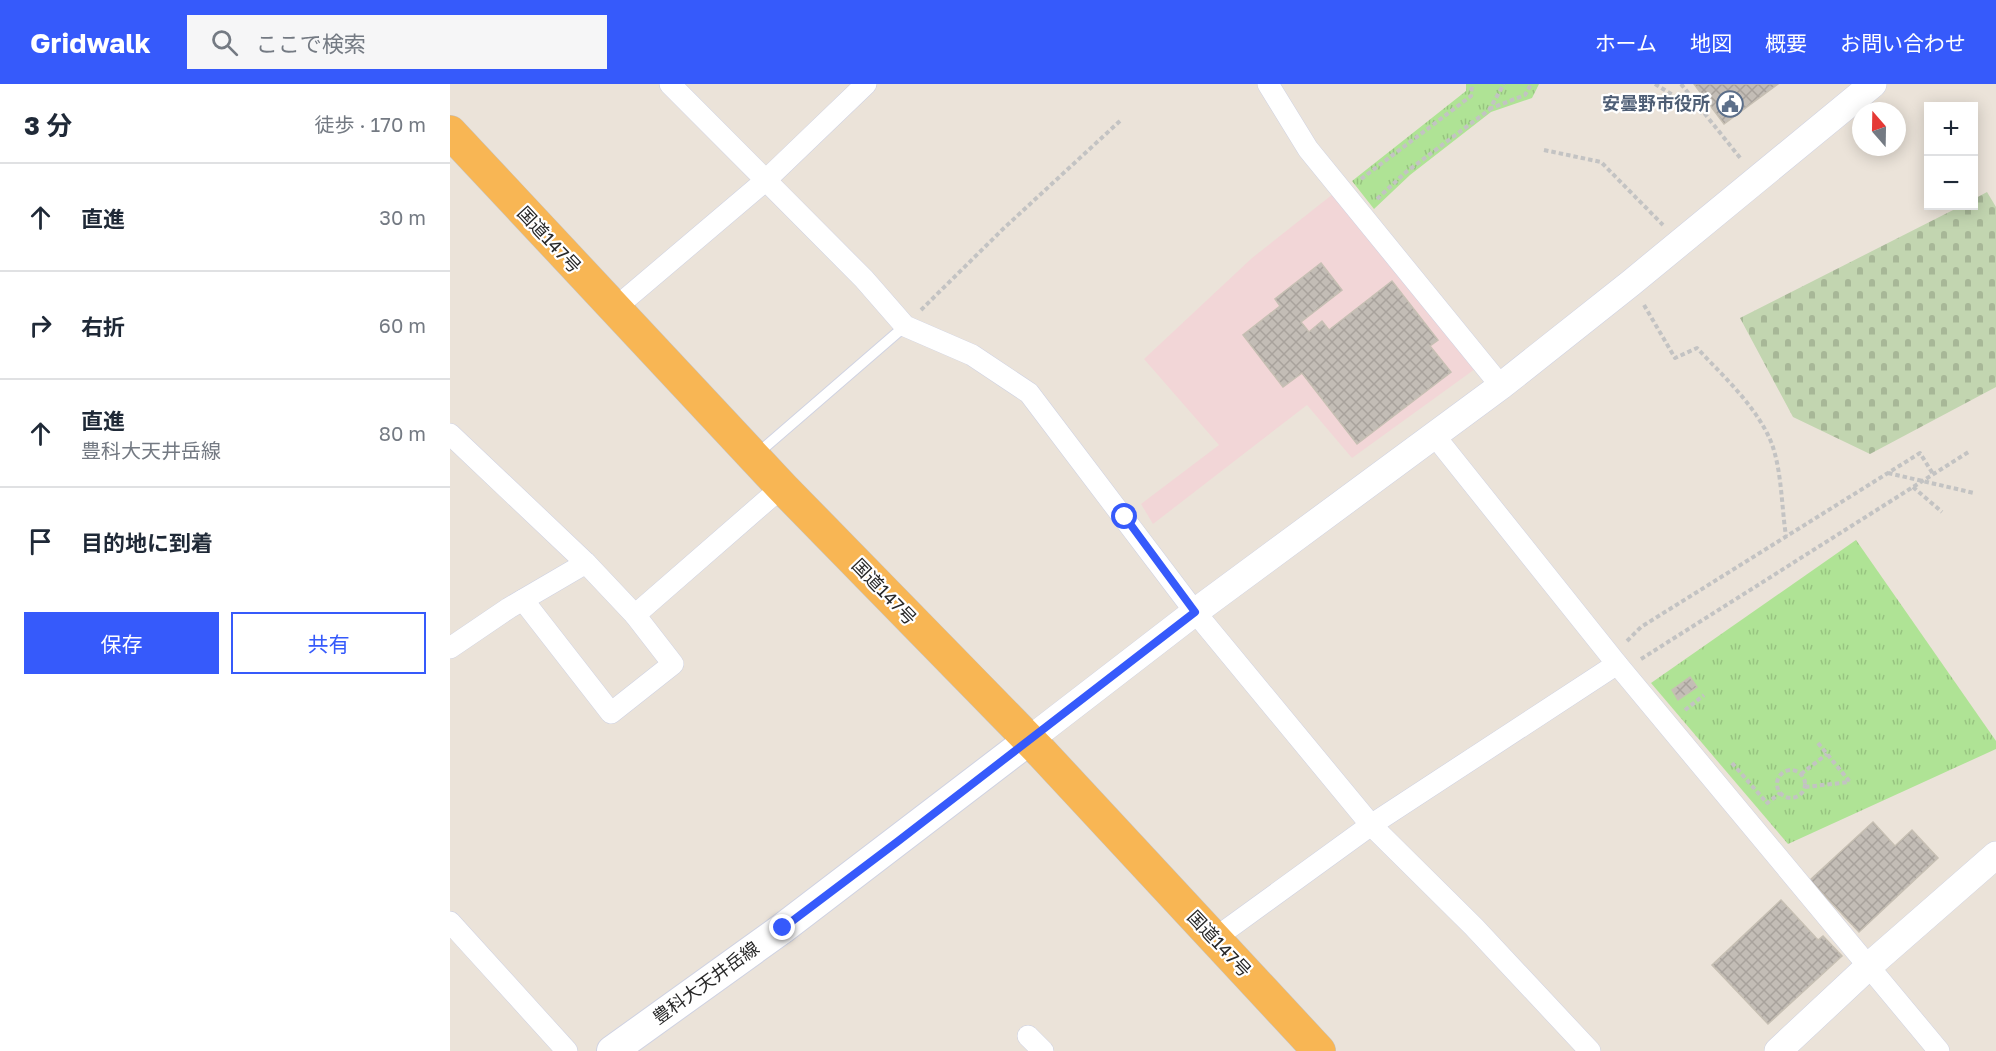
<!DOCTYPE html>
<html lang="ja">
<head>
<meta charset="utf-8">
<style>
  body { margin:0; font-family:"Golos Text","Noto Sans JP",sans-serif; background:#f6f6f7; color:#1f2937 }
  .controls { position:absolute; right:18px; top:18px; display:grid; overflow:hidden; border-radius:0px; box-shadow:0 3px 15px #0003 }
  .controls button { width:54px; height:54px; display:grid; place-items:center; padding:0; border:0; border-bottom:2px solid #e0e1e3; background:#fff; color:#1f2937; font:30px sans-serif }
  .compass { position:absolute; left:1402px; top:18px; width:54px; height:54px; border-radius:50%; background:#fff; box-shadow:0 3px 15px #0003; rotate:340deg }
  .stop { position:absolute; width:18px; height:18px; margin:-14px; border:4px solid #365afb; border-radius:50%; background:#fff }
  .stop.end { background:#365afb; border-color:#fff; box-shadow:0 2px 6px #0008 }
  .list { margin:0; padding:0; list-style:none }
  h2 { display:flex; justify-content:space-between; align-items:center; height:78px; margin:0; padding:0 24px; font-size:26px }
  h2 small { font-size:20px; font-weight:400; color:#747a83 }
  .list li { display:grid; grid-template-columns:39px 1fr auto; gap:18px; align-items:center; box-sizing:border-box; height:108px; padding:0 24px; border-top:2px solid #e0e1e3 }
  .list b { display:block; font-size:22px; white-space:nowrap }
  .list p { margin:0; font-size:20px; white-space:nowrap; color:#747a83 }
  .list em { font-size:20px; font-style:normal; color:#747a83 }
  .actions { display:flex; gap:12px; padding:18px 24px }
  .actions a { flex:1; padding:14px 0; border:2px solid #365afb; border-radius:0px; text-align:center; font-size:21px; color:#365afb }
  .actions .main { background:#365afb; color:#fff }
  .icon { flex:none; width:33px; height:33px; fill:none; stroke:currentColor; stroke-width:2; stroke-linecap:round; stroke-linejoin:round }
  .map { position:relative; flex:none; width:1546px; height:967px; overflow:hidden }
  header { display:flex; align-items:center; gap:36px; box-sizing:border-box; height:84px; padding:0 30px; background:#365afb; color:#fff }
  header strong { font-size:28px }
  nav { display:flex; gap:33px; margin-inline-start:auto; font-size:21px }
  .search { width:420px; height:54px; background:#f6f6f7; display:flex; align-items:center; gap:15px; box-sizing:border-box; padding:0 21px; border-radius:0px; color:#747a83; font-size:22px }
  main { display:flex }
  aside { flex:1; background:#fff }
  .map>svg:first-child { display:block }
  .medical { fill:#f2d6d7 }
  .grass { fill:url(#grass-tufts) }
  .cemetery { fill:url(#cemetery-stones) }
  .building { fill:url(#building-cross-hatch); stroke:#c6bfb3; stroke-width:1.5 }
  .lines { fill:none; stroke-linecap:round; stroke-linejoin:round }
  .service-casing { stroke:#cfd2e2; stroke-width:12 }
  .minor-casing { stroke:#cfd2e2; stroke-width:22 }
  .tertiary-casing { stroke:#cfd2e2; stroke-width:28 }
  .secondary-casing { stroke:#cfd2e2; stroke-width:32 }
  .trunk-casing { stroke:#c3c3c3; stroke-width:34 }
  .path { stroke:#c3c3c3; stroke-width:4; stroke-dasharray:4.5 3; stroke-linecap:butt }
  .service { stroke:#fff; stroke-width:10 }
  .minor { stroke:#fff; stroke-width:21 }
  .tertiary { stroke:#fff; stroke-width:27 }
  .secondary { stroke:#fff; stroke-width:30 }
  .trunk { stroke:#f8b654; stroke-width:33 }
  .route { stroke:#365afb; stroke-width:8 }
  .labels { text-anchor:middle; stroke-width:4.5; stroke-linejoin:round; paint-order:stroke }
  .service-label { font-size:18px; font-weight:bold; fill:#4e5e75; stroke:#fff; text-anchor:end }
  .street-label { font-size:18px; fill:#282828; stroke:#fff }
</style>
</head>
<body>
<header>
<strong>Gridwalk</strong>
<div class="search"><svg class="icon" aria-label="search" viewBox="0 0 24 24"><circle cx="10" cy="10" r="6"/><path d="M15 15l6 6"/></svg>ここで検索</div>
<nav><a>ホーム</a><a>地図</a><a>概要</a><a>お問い合わせ</a></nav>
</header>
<main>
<aside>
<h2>3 分<small>徒歩 · 170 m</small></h2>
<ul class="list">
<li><svg class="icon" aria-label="ahead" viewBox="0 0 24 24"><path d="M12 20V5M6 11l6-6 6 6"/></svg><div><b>直進</b></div><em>30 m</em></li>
<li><svg class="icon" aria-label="right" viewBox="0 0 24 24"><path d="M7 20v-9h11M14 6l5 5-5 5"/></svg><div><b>右折</b></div><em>60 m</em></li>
<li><svg class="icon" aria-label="ahead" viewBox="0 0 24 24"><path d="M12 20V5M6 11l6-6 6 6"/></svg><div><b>直進</b><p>豊科大天井岳線</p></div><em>80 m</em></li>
<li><svg class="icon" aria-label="arrive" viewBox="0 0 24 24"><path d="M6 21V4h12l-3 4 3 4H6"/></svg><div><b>目的地に到着</b></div></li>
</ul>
<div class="actions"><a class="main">保存</a><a>共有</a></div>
</aside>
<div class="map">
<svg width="1546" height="967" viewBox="0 0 1546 967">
  <defs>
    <pattern id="grass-tufts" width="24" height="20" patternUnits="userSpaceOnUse" patternTransform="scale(1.5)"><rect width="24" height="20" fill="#afe395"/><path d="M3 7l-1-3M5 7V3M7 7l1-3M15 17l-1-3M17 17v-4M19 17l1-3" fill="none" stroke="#97c380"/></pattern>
    <pattern id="cemetery-stones" width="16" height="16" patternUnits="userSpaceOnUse" patternTransform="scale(1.5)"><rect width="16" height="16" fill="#c2d5b0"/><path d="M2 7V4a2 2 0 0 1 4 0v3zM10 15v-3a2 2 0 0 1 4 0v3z" fill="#a7b797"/></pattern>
    <pattern id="building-cross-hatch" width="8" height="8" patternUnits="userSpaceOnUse" patternTransform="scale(1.5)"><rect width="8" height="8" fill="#c3bdb6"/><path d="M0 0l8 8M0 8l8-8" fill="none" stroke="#a8a29c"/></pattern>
  </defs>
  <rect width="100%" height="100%" fill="#ebe3d9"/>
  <polygon class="medical" points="883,110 1025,285 902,374 857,321 703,440 691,420 769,361 694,275 802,174"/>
  <g class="grass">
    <polygon points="1016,0 1089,0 1082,14 1041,28 960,91 924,125 902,97 1016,7"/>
    <polygon points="1406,456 1546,657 1546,665 1338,760 1201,599"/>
  </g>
  <polygon class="cemetery" points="1537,108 1546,123 1546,303 1420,370 1343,333 1290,234 1511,122 1524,122 1524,115"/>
  <g class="building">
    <polygon points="1244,0 1328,0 1274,40"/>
    <polygon points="871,179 892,206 851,238 859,248 872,237 879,246 942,197 988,256 980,262 1001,288 907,360 852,289 833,303 793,251 830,222 825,215"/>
    <polygon points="1240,593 1247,603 1228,616 1222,606"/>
    <polygon points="1423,738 1445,762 1462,746 1488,774 1409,848 1360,796"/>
    <polygon points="1331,816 1368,856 1373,852 1392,872 1318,940 1262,881"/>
  </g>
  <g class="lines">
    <g class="service-casing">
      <polyline id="service" points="307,370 455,242"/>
    </g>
    <g class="minor-casing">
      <g id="minor">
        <polyline points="220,0 414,195 455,242 522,271 579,309 745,528 921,741 1024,843 1140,967"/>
        <polyline points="818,0 858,65 1051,302"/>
        <polyline points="164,225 315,97 416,0"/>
        <polyline points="0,350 136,479 185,531 223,580 161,629 73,516"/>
        <polyline points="984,351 1167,580 1489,967"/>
        <polyline points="185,531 332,403"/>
        <polyline points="0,564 59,524 136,479"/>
        <polyline points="0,838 117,967"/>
        <polyline points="764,855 921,741 1167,580"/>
        <polyline points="578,952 593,967"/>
      </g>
    </g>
    <g class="tertiary-casing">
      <g id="tertiary">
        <polyline points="579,656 745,528 1051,302 1181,199 1423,0"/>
        <polyline points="1328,967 1419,882 1546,771"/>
      </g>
    </g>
    <g class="secondary-casing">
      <polyline id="secondary" points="162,967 333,844 579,656"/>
    </g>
    <g class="trunk-casing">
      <polyline id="trunk" points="0,48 332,403 592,669 869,967"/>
    </g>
    <g class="path">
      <polyline points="1205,0 1252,29"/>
      <polyline points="1231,0 1291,75"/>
      <polyline points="1039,25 1075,11 1081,0"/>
      <polyline points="1094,66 1151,78 1213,141"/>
      <polyline points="911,95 1021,12 1022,0"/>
      <polyline points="927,115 956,88 1039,26 1054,0"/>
      <path d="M1194 221 1225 274 1247 264C1271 290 1300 316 1317 349 1332 377 1331 420 1336 452"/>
      <polyline points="471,226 553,145 671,36"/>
      <polyline points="1438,389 1524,409"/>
      <polyline points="1463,403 1492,428"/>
      <polyline points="1177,557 1191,543 1470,369 1483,390"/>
      <polyline points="1191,575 1520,367"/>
      <polyline points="1235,626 1254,611"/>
      <polyline points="1368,659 1400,698"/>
      <polyline points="1282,679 1317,719"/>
      <circle cx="1341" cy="700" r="14"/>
      <polyline points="1351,690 1377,670"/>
      <polyline points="1355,703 1400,698"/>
      <polyline points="1316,720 1330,709"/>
    </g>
    <use href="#service" class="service"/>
    <use href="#minor" class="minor"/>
    <use href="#tertiary" class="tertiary"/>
    <use href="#secondary" class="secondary"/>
    <use href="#trunk" class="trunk"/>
  </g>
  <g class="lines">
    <polyline class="route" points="333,844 447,758 745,528 675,433"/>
  </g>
  <defs>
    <g id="civic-ring" transform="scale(1.35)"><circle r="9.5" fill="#fff" stroke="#5c6f8a" stroke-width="1.5"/><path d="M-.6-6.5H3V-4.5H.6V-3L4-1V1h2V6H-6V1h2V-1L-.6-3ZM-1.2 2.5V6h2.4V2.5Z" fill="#5c6f8a"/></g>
  </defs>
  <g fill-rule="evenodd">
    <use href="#civic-ring" x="1280" y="20"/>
  </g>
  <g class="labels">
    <g class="service-label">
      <text x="1260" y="26">安曇野市役所</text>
    </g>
    <g class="street-label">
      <text transform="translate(99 156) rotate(47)" y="6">国道147号</text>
      <text transform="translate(434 508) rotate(46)" y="6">国道147号</text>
      <text transform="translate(769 860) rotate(47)" y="6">国道147号</text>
      <text transform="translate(256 899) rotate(-36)" y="6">豊科大天井岳線</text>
    </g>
  </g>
</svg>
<div class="controls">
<button>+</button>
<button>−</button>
</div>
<svg class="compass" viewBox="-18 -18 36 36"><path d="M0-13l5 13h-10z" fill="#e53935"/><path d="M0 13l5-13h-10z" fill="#747a83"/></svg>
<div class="stop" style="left:675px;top:433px"></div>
<div class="stop end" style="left:333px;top:844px"></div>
</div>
</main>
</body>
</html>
